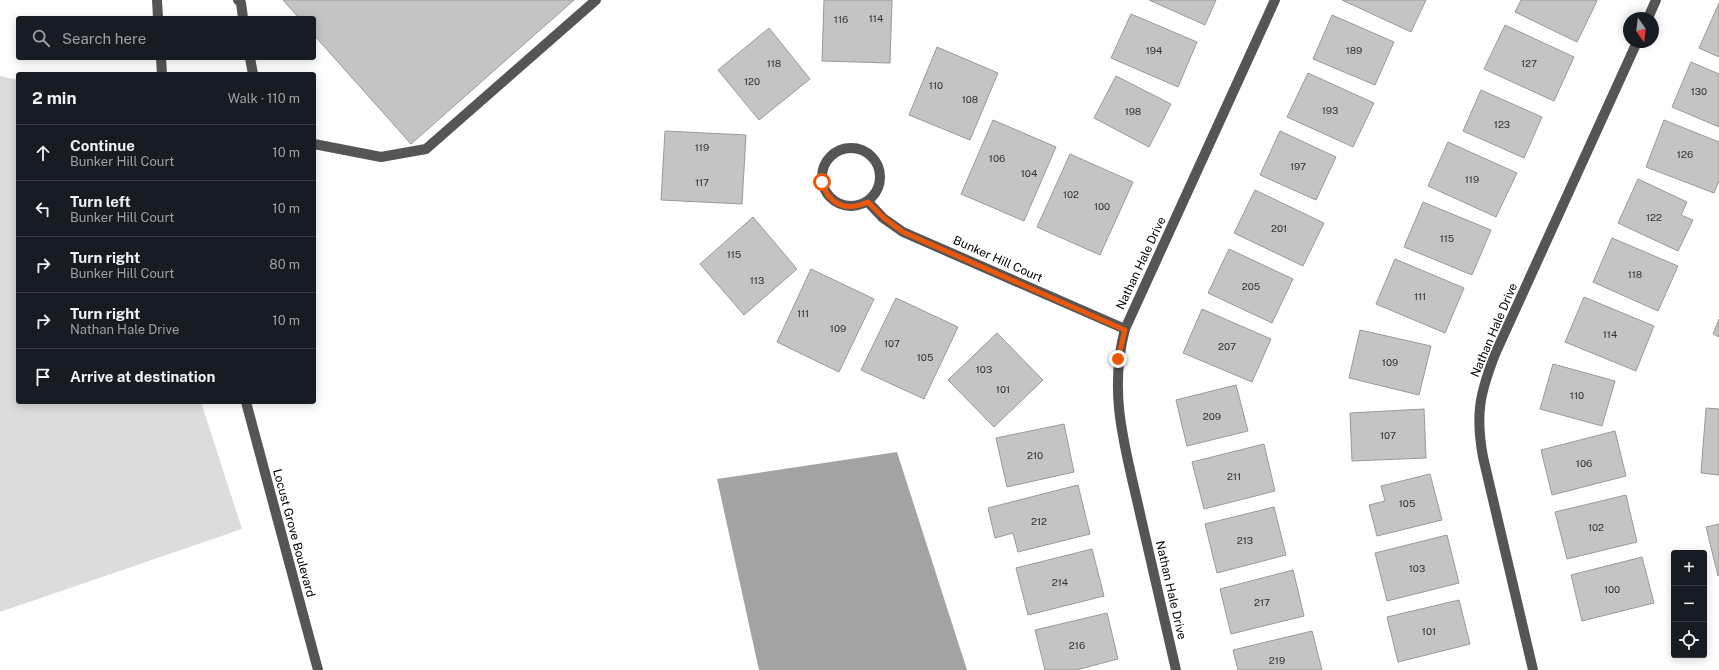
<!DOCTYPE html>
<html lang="en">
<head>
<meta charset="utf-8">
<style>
  body { margin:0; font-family:"Public Sans",sans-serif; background:#242831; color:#f1f3f6 }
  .controls { position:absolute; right:12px; bottom:12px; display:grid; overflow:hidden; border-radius:4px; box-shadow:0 2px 10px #0003 }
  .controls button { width:36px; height:36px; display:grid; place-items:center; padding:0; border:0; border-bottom:1px solid #363941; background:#171b24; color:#f1f3f6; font:20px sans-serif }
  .compass { position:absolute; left:1623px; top:12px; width:36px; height:36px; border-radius:50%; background:#171b24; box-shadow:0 2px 10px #0003; rotate:166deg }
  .stop { position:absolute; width:12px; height:12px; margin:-9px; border:3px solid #ea580c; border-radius:50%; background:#fff }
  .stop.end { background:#ea580c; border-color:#fff; box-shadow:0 1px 4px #0008 }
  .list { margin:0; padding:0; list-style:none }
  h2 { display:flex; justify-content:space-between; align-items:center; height:52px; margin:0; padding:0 16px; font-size:17px }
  h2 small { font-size:13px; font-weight:400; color:#9ea1a6 }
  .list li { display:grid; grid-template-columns:26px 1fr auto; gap:12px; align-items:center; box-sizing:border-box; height:56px; padding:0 16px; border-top:1px solid #363941 }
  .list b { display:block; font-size:15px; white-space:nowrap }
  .list p { margin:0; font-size:13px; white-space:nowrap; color:#9ea1a6 }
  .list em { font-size:13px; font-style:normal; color:#9ea1a6 }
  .icon { flex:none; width:22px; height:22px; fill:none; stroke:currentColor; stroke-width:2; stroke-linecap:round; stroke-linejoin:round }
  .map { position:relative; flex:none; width:1719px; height:670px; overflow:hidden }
  .search { position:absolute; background:#171b24; box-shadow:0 2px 10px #0003; left:16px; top:16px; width:300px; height:44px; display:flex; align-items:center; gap:10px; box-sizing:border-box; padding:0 14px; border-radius:4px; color:#9ea1a6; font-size:15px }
  .panel { position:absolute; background:#171b24; box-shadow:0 2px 10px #0003; left:16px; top:72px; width:300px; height:332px; border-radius:4px }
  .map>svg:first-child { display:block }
  .green { fill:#dcdcdc }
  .water { fill:#a3a3a3 }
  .building { fill:#c4c4c4; stroke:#999 }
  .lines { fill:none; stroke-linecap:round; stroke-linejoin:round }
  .minor { stroke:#555; stroke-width:10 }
  .route { stroke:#ea580c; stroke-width:5 }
  .labels { text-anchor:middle; stroke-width:3; stroke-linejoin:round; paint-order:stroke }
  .number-label { font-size:10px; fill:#313131 }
  .street-label { font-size:12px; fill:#000; stroke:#fff }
</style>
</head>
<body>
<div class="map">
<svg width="1719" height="670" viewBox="0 0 1719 670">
  <rect width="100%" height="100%" fill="#fff"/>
  <polygon class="green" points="0,76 18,80 18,402 201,402 242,529 0,612"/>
  <polygon class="water" points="897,452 967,670 759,670 717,479"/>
  <g class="building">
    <polygon points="283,0 574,0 411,144 314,35 314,18 299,18"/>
    <polygon points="824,0 892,0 890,63 822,61"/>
    <polygon points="1149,0 1216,0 1205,25"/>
    <polygon points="1342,0 1426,0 1411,32"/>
    <polygon points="1521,0 1594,0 1597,1 1577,42 1515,12"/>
    <polygon points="1719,3 1719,57 1699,48"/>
    <polygon points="1131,14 1197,42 1178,87 1111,58"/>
    <polygon points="1332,15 1394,42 1375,85 1313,59"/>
    <polygon points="1505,25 1574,57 1554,101 1484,69"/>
    <polygon points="769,28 810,79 759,120 718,70"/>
    <polygon points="937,47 998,73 970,140 909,115"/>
    <polygon points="1691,62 1719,74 1719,127 1672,107"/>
    <polygon points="1308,73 1374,103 1353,147 1287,117"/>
    <polygon points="1116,76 1171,104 1149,147 1094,118"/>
    <polygon points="1481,90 1542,117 1524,158 1463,131"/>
    <polygon points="993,120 1056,147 1024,221 961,194"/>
    <polygon points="1664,120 1719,142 1719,181 1714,193 1646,167"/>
    <polygon points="665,131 746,135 742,204 661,200"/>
    <polygon points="1280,131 1336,157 1316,200 1260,175"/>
    <polygon points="1448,142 1517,173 1496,217 1428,186"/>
    <polygon points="1070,154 1133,182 1100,255 1037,227"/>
    <polygon points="1638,179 1687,202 1681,215 1693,220 1678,251 1618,223"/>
    <polygon points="1255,190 1324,223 1303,266 1234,233"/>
    <polygon points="1423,202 1491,230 1472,275 1404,247"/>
    <polygon points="753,217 797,269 744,315 700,264"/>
    <polygon points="1612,238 1678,266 1658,311 1593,282"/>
    <polygon points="1229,249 1293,279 1272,323 1208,293"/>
    <polygon points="1395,259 1464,288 1445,333 1376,304"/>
    <polygon points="811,269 874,299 839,372 777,342"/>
    <polygon points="1584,297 1654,326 1636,371 1565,342"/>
    <polygon points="896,298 958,327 924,399 861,370"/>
    <polygon points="1202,309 1271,339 1252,382 1183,353"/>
    <polygon points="1719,319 1719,337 1713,334"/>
    <polygon points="1360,330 1431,346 1419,395 1349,378"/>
    <polygon points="997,333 1043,380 994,427 948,380"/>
    <polygon points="1553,364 1615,381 1602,426 1540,409"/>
    <polygon points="1236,385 1248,431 1187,446 1176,400"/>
    <polygon points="1706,408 1719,409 1719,475 1701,473"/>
    <polygon points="1424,409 1426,458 1352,461 1350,413"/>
    <polygon points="1064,424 1074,472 1007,487 996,438"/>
    <polygon points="1615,431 1626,476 1552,495 1541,450"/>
    <polygon points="1264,444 1275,491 1204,509 1192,462"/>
    <polygon points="1430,474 1442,520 1377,536 1369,505 1385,501 1381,486"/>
    <polygon points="1078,485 1090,534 1018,552 1013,533 995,538 988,508"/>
    <polygon points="1626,495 1637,542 1567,559 1555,512"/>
    <polygon points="1274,507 1286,555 1217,573 1205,524"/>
    <polygon points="1719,524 1719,575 1718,576 1706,527"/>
    <polygon points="1447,535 1459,583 1387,601 1375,553"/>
    <polygon points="1092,549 1104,596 1028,615 1016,568"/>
    <polygon points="1642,557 1654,603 1582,621 1571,575"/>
    <polygon points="1293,570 1304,616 1231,634 1220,589"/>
    <polygon points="1459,600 1470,644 1398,662 1387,617"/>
    <polygon points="1107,613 1118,659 1076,670 1045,670 1035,630"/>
    <polygon points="1312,631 1322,670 1238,670 1233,650"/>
  </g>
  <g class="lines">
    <g class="minor">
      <polyline points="157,0 158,18"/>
      <polyline points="238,0 241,3 243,18"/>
      <polyline points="1648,18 1656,0"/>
      <polyline points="161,58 162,74"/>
      <polyline points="250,58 253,74"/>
      <polyline points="314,144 381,157 426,149 596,0"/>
      <circle cx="851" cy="177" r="29"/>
      <polyline points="868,202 883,218 903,232 1125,329"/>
      <polyline points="246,402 318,670"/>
      <path d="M1176 670C1164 619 1153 569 1141 518 1127 453 1107 397 1125 329L1275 0"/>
      <path d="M1533 670 1483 457C1475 414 1480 392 1496 352L1637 42"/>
    </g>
  </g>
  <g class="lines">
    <path class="route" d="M822 182C829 205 846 212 868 202L884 218 903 232 1125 330 1118 359"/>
  </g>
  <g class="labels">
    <g class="number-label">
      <text x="876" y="22">114</text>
      <text x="841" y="23">116</text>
      <text x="1154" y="54">194</text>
      <text x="1354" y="54">189</text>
      <text x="774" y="67">118</text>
      <text x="1529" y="67">127</text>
      <text x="752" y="85">120</text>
      <text x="936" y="89">110</text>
      <text x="1699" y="95">130</text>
      <text x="970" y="103">108</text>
      <text x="1330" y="114">193</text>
      <text x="1133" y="115">198</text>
      <text x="1502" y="128">123</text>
      <text x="702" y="151">119</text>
      <text x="1685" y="158">126</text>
      <text x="997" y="162">106</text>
      <text x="1298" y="170">197</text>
      <text x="1029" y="177">104</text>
      <text x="1472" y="183">119</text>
      <text x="702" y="186">117</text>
      <text x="1071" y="198">102</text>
      <text x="1102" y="210">100</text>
      <text x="1654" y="221">122</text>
      <text x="1279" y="232">201</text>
      <text x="1447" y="242">115</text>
      <text x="734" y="258">115</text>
      <text x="1635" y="278">118</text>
      <text x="757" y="284">113</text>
      <text x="1251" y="290">205</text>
      <text x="1420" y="300">111</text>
      <text x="803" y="317">111</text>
      <text x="838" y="332">109</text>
      <text x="1610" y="338">114</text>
      <text x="892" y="347">107</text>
      <text x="1227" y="350">207</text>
      <text x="925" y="361">105</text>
      <text x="1390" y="366">109</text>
      <text x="984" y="373">103</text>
      <text x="1003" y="393">101</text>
      <text x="1577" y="399">110</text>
      <text x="1212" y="420">209</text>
      <text x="1388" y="439">107</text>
      <text x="1035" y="459">210</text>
      <text x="1584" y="467">106</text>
      <text x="1234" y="480">211</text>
      <text x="1407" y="507">105</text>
      <text x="1039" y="525">212</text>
      <text x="1596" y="531">102</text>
      <text x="1245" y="544">213</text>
      <text x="1417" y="572">103</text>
      <text x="1060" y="586">214</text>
      <text x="1612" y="593">100</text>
      <text x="1262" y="606">217</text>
      <text x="1429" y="635">101</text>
      <text x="1077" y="649">216</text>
      <text x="1277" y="664">219</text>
    </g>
    <g class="street-label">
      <text transform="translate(998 259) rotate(24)" y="4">Bunker Hill Court</text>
      <text transform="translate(1141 263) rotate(-65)" y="4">Nathan Hale Drive</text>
      <text transform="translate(1494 330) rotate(-67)" y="4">Nathan Hale Drive</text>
      <text transform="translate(294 533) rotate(75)" y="4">Locust Grove Boulevard</text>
      <text transform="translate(1171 590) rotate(77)" y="4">Nathan Hale Drive</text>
    </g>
  </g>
</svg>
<div class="controls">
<button>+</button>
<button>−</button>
<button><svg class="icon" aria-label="locate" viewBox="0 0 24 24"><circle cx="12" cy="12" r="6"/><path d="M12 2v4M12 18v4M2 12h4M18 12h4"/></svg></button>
</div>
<svg class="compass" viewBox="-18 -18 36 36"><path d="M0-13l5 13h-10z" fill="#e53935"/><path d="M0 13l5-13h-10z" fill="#9ea1a6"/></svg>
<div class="stop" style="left:822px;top:182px"></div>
<div class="stop end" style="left:1118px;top:359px"></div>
<div class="search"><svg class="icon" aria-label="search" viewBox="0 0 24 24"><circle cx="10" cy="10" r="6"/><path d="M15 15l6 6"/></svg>Search here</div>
<section class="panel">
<h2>2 min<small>Walk · 110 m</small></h2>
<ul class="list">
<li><svg class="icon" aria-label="ahead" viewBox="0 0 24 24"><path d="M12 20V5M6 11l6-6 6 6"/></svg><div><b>Continue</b><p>Bunker Hill Court</p></div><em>10 m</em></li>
<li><svg class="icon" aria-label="left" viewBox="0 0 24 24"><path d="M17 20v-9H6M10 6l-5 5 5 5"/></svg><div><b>Turn left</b><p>Bunker Hill Court</p></div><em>10 m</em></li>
<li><svg class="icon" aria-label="right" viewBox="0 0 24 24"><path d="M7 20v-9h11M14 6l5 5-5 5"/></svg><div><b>Turn right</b><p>Bunker Hill Court</p></div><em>80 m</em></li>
<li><svg class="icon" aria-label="right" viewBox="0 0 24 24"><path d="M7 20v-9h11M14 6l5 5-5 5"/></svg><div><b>Turn right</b><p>Nathan Hale Drive</p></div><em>10 m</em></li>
<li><svg class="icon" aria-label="arrive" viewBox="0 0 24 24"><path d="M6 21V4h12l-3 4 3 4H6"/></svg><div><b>Arrive at destination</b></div></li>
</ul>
</section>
</div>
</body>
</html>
